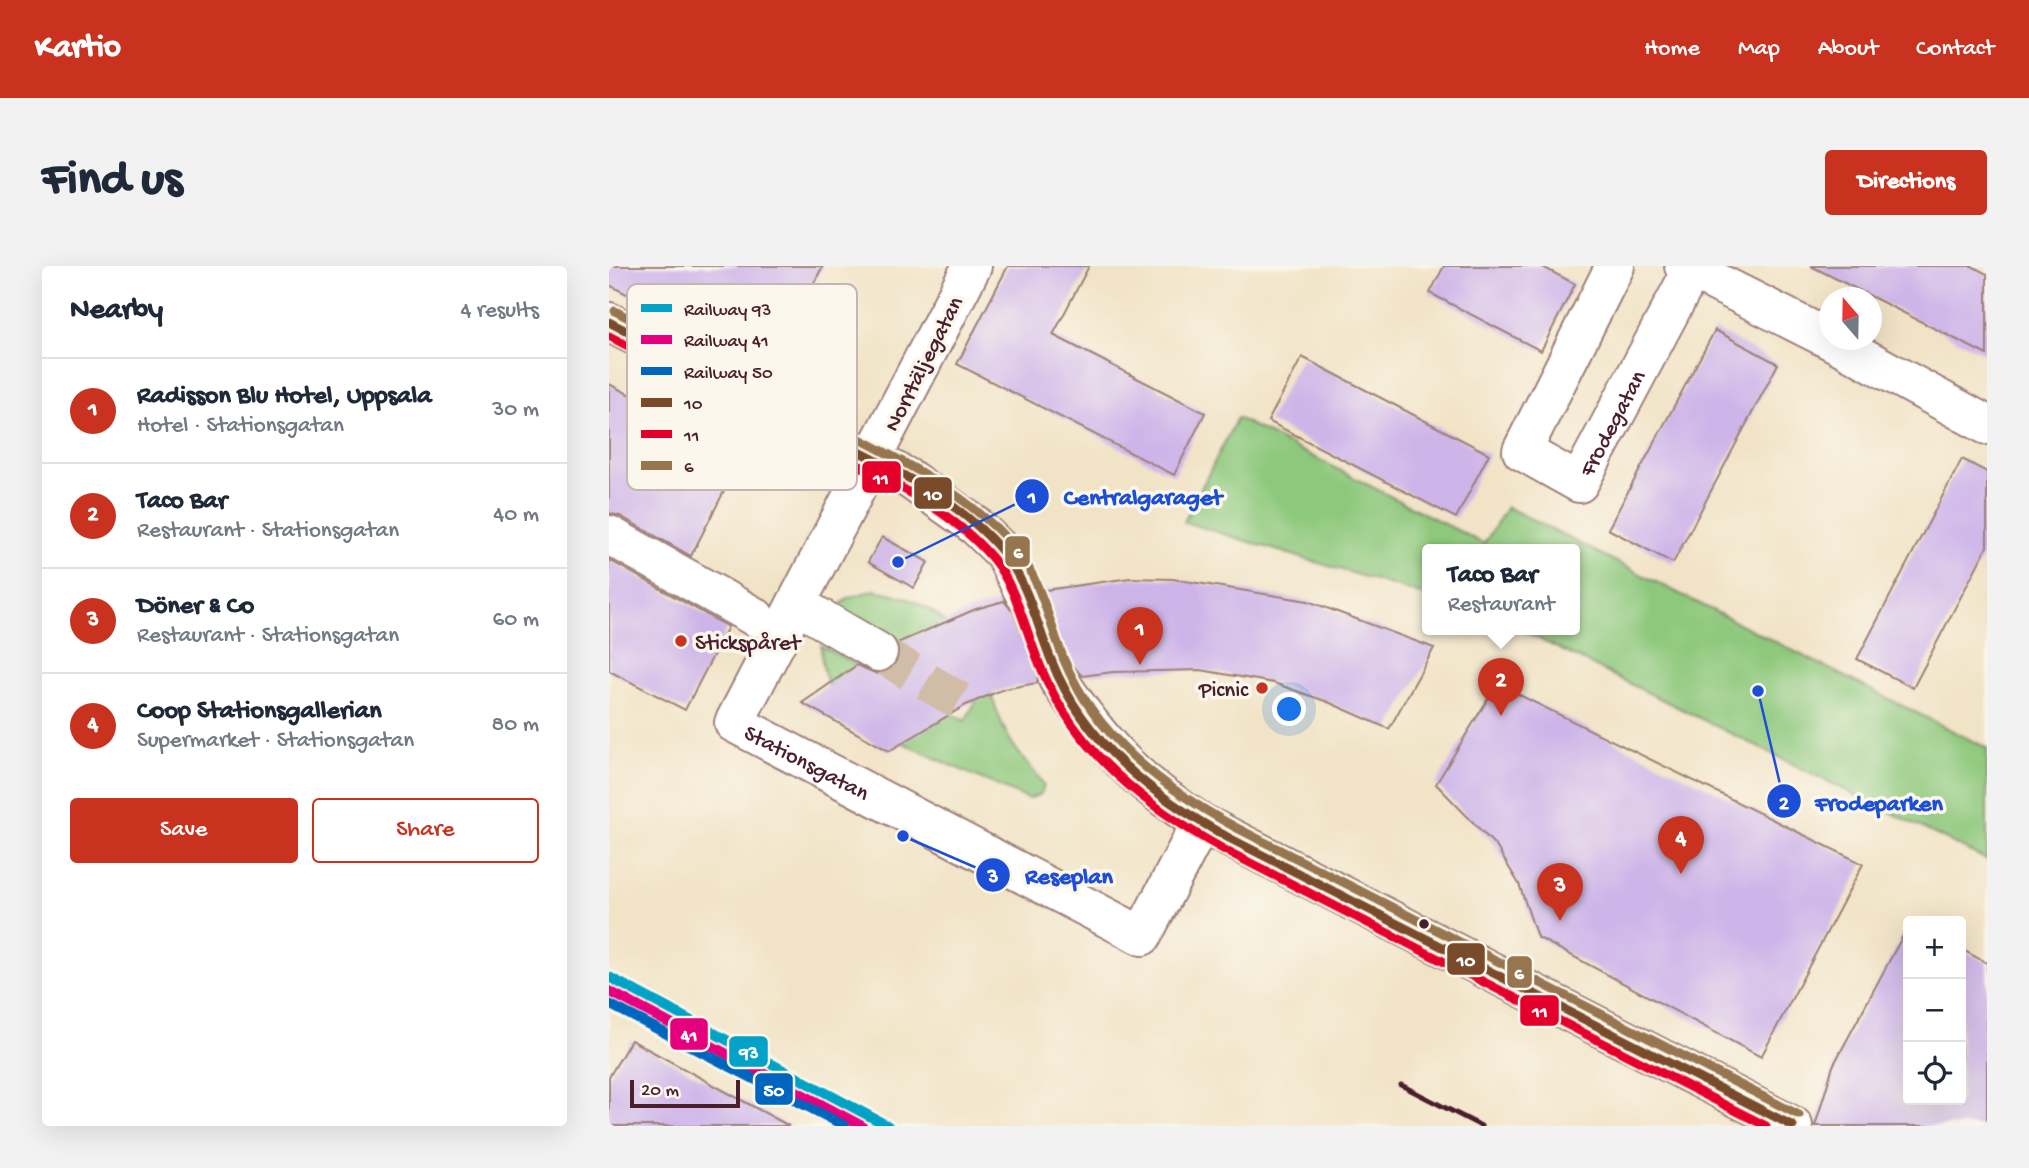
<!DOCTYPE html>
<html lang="en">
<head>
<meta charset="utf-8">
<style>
  body { margin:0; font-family:"Gochi Hand",sans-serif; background:#f2f2f3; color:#1f2937 }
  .controls { position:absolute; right:21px; bottom:21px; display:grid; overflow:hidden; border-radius:7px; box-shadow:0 7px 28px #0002 }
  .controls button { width:63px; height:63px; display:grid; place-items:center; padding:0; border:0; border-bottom:2px solid #e0e1e3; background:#fff; color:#1f2937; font:35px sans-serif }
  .compass { position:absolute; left:1210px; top:21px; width:63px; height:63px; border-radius:50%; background:#fff; box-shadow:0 7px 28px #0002; rotate:340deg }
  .scale { position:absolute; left:21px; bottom:18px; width:110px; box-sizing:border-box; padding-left:7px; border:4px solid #4a1f2b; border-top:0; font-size:19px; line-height:24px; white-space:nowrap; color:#4a1f2b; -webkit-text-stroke:5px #fbf7ec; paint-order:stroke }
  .you { position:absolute; left:681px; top:444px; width:24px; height:24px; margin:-18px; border:5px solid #fff; border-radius:50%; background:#1a73e8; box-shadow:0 0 0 10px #1a73e833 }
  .badge { display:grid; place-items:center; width:46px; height:46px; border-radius:50%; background:#c8321e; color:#fff; font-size:23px; font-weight:700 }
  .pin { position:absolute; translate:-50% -58px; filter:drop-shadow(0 2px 4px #0008) }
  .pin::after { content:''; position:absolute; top:37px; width:24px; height:21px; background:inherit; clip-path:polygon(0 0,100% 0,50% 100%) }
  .popup { position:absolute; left:813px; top:278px; width:158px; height:91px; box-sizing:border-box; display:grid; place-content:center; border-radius:7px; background:#fff; filter:drop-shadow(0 2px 5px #0005); font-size:23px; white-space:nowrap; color:#747a83 }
  .popup b { font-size:26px; color:#1f2937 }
  .popup::after { content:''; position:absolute; left:50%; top:100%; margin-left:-14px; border:14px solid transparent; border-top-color:#fff }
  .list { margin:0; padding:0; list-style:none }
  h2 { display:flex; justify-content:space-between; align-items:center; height:91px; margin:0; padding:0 28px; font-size:30px }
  h2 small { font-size:23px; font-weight:400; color:#747a83 }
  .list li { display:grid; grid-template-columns:46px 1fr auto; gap:21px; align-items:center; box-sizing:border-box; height:105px; padding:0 28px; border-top:2px solid #e0e1e3 }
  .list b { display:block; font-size:26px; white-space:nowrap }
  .list p { margin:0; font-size:23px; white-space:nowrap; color:#747a83 }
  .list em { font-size:23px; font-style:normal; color:#747a83 }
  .actions { display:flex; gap:14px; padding:21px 28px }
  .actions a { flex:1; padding:16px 0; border:2px solid #c8321e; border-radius:7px; text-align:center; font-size:24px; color:#c8321e }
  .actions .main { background:#c8321e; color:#fff }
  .icon { flex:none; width:38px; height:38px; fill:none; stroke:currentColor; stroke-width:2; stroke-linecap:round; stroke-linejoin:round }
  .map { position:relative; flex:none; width:1378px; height:860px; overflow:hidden; border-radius:7px }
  header { display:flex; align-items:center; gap:42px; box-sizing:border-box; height:98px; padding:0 35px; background:#c8321e; color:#fff }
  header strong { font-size:33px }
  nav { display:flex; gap:38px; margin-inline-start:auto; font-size:24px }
  .intro { display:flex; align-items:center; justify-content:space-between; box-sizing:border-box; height:168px; padding:0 42px }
  h1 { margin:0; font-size:49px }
  .button { padding:18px 32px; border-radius:7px; background:#c8321e; color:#fff; font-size:24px; font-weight:700 }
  main { display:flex; gap:42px; padding:0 42px }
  aside { flex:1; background:#fff; border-radius:7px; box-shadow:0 7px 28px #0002 }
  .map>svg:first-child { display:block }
  .green { fill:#8dc87c; stroke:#6c7454; stroke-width:2 }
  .building { fill:#ceb5e9 }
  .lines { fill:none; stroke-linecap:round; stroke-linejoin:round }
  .minor-tunnel { stroke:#d0bca7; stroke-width:38; stroke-dasharray:38 19; stroke-linecap:butt }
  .minor-casing { stroke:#9e8178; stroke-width:42 }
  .minor { stroke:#fff; stroke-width:38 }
  .rail { stroke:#4a1f2b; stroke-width:5 }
  .bus-1-casing { stroke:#fbf7ec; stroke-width:14 }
  .bus-2-casing { stroke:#fbf7ec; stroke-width:14 }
  .bus-3-casing { stroke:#fbf7ec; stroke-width:14 }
  .bus-1 { stroke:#7a4b2a; stroke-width:9 }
  .bus-2 { stroke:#e4002b; stroke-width:9 }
  .bus-3 { stroke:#97764f; stroke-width:9 }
  .rail-1-casing { stroke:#fbf7ec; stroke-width:16 }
  .rail-2-casing { stroke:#fbf7ec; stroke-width:16 }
  .rail-3-casing { stroke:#fbf7ec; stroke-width:16 }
  .rail-1 { stroke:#04a2c6; stroke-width:10 }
  .rail-2 { stroke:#e5007d; stroke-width:10 }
  .rail-3 { stroke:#0065bd; stroke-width:10 }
  .poi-dot { fill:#c8321e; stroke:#fbf7ec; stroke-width:2.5 }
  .bus-dot { fill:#4a1f2b; stroke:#fbf7ec; stroke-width:2.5 }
  .labels { text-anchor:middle; stroke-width:7; stroke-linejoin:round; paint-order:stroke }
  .street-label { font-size:23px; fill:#4a1f2b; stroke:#fbf7ec }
  .poi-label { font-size:23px; fill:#4a1f2b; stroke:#fbf7ec; text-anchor:start }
  .key { fill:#fbf7ec; stroke:#c6b6b2; stroke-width:2 }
  .key-label { font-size:19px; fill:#4a1f2b }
  .leader { fill:none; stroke:#1d4ed8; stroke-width:2.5 }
  .callout-dot { fill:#1d4ed8; stroke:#fbf7ec; stroke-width:2.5 }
  .mark-label { font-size:21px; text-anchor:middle; font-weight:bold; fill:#fff }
  .callout-label { font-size:24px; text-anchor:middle; font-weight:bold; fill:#1d4ed8; stroke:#fbf7ec; stroke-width:7; stroke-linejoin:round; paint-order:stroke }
  .line-badge { stroke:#fbf7ec; stroke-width:2.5 }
  .badge-label { font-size:19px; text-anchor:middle; font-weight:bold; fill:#fff }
</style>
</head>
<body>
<header>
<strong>Kartio</strong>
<nav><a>Home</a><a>Map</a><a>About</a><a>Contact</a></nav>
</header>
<div class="intro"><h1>Find us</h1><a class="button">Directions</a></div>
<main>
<aside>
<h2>Nearby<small>4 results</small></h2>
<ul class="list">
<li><span class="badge">1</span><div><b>Radisson Blu Hotel, Uppsala</b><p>Hotel · Stationsgatan</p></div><em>30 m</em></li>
<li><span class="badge">2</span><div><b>Taco Bar</b><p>Restaurant · Stationsgatan</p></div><em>40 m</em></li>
<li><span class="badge">3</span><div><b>Döner &amp; Co</b><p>Restaurant · Stationsgatan</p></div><em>60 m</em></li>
<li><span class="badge">4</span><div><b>Coop Stationsgallerian</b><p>Supermarket · Stationsgatan</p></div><em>80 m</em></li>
</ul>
<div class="actions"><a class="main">Save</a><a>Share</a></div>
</aside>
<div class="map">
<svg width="1378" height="860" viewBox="0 0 1378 860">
  <rect width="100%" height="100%" fill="#fbf7ec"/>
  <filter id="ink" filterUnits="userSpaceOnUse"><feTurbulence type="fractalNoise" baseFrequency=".0143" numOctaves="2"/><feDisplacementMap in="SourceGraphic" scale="14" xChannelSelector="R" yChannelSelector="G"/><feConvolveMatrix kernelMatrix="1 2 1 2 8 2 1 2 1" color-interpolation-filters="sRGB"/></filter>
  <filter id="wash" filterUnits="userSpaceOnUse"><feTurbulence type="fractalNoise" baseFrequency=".00686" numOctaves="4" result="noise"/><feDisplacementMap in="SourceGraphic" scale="28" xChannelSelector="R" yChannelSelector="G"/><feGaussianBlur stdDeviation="1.57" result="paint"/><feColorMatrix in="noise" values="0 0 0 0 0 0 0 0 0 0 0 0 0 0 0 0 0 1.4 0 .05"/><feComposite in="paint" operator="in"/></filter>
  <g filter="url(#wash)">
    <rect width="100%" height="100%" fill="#f1e3c6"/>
    <g class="green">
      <polygon points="628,152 875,278 898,241 1378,482 1378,594 912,364 966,364 966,284 818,284 818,330 575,256"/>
      <path d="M265 324C323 333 344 358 373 408 384 428 388 452 400 472 409 489 424 503 435 519L432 528 420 533C383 517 243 461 225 431 216 415 212 398 212 380L356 455 374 422 226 344 239 332Z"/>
    </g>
    <g id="blocks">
      <g class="building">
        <polygon points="0,0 214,0 162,97 48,36 45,42 0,19"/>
        <polygon points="399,0 480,0 444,69 596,147 565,209 348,98"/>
        <polygon points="835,0 932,0 966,18 932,85 821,27"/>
        <polygon points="1202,0 1363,0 1378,8 1378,89"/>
        <polygon points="1106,64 1169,98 1064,297 999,263"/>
        <polygon points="693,91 880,188 847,252 659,155"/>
        <polygon points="0,118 134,188 82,290 11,250 0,247"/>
        <polygon points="1353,193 1378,206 1378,281 1304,422 1248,393"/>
        <polygon points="273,271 319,296 305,322 259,296"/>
        <polygon points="0,294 119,361 76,444 0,405"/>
        <polygon points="521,312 564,313 699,335 825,382 780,463 719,436 665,417 592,404 504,406 473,410 459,394 448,391 437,395 430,403 428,417 395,423 357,439 280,485 193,437 248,399 268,408 279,405 288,396 291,387 288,377 367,343 395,335 404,346 416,350 425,348 434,340 437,324"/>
        <polygon points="888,418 1254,598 1152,791 928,671 910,618 887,580 827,518"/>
        <polygon points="1299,660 1299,834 1352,834 1352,683 1378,697 1378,860 1206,860 1224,800"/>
        <polygon points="22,774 180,860 0,860 0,811"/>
      </g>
    </g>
  </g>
  <g filter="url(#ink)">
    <use href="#blocks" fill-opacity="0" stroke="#9e8178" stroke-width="2"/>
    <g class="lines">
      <g class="minor-tunnel">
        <polyline points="416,328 449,413"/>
        <polyline points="269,386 357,439"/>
      </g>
      <g class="minor-casing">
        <g id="minor">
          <path id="s1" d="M363 0 125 457 533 670 592 557"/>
          <path id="s2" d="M1006 0 913 185 970 217 1083 4"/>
          <polyline points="1075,0 1220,73"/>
          <polyline points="0,56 299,212 367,260 395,287 416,328"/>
          <polyline points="1222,74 1378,159"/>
          <polyline points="0,269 146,351"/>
          <polyline points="187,338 269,386"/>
          <path d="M449 413C494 480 524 513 592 557L1184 860"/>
        </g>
      </g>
      <use href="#minor" class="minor"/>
      <polyline class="rail" points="792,819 872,860"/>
      <g class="bus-1-casing">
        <path id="bus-1" d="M0 56C69 92 138 128 207 164 271 197 346 229 393 285 419 316 428 360 443 396 476 478 545 531 620 572L1184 860"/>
      </g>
      <g class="bus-2-casing">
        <path id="bus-2" d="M0 70C69 106 138 142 207 178 268 209 339 239 384 293 409 324 417 368 433 404 468 487 538 541 614 583L1157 860"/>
      </g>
      <g class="bus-3-casing">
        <path id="bus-3" d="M6 45C73 80 141 116 208 151 276 186 346 218 399 274 430 305 439 354 455 394 487 471 554 522 626 561L1190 849"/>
      </g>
      <use href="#bus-1" class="bus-1"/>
      <use href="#bus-2" class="bus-2"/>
      <use href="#bus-3" class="bus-3"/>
      <g class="rail-1-casing">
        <polyline id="rail-1" points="0,711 279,860"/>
      </g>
      <g class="rail-2-casing">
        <polyline id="rail-2" points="0,725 253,860"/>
      </g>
      <g class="rail-3-casing">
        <polyline id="rail-3" points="0,738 236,860"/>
      </g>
      <use href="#rail-1" class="rail-1"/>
      <use href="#rail-2" class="rail-2"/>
      <use href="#rail-3" class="rail-3"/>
    </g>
  </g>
  <g class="poi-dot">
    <circle cx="72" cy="375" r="7"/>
    <circle cx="653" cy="422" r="7"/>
  </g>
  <circle class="bus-dot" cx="815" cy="658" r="6"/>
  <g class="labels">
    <g class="street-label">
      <text transform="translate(313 97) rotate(-63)" y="8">Norrtäljegatan</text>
      <text dy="8" stroke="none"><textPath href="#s2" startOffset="341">Frodegatan</textPath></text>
      <text dy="8" stroke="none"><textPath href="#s1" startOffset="598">Stationsgatan</textPath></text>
    </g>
    <g class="poi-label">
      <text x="86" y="383">Stickspåret</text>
      <text x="639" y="430" text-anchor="end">Picnic</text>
    </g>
  </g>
  <rect x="18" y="18" width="230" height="206" rx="10" class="key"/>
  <rect x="32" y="38" width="31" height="8" fill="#04a2c6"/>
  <rect x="32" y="69" width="31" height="9" fill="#e5007d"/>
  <rect x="32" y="101" width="31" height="8" fill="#0065bd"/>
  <rect x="32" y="132" width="31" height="9" fill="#7a4b2a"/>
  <rect x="32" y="164" width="31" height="8" fill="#e4002b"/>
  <rect x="32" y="195" width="31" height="9" fill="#97764f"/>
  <g class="key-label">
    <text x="75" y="49">Railway 93</text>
    <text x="75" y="80">Railway 41</text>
    <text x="75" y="112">Railway 50</text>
    <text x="75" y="143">10</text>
    <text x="75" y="175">11</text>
    <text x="75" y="206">6</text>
  </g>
  <path class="leader" d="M289 296L423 230M1149 425L1175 535M294 570L384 609"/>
  <g class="callout-dot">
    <circle cx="289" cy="296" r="7"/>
    <circle cx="1149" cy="425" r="7"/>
    <circle cx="294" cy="570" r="7"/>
    <circle cx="423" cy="230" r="18"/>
    <circle cx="1175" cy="535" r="18"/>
    <circle cx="384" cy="609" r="18"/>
  </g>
  <g class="mark-label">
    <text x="423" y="237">1</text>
    <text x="1175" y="543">2</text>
    <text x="384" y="616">3</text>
  </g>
  <g class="callout-label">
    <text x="534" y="238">Centralgaraget</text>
    <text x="1270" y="544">Frodeparken</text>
    <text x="460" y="617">Reseplan</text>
  </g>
  <g class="line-badge">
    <rect x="252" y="194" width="41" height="34" rx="7" fill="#e4002b"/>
    <rect x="304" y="210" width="40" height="34" rx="7" fill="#7a4b2a"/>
    <rect x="395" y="269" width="27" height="33" rx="7" fill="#97764f"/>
    <rect x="837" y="676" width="40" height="34" rx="7" fill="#7a4b2a"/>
    <rect x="897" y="689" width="27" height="34" rx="7" fill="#97764f"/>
    <rect x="910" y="728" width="41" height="33" rx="7" fill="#e4002b"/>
    <rect x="60" y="751" width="40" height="34" rx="7" fill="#e5007d"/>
    <rect x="119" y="769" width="41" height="33" rx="7" fill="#04a2c6"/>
    <rect x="145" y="806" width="40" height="34" rx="7" fill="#0065bd"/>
  </g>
  <g class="badge-label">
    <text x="272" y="218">11</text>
    <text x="324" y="234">10</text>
    <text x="409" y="292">6</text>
    <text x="857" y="700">10</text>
    <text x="910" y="713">6</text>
    <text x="931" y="751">11</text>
    <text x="80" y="775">41</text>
    <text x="140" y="792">93</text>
    <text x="165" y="830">50</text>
  </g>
</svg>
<div class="controls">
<button>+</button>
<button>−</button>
<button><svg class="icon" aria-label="locate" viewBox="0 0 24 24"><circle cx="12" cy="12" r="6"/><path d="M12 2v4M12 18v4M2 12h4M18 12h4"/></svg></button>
</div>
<svg class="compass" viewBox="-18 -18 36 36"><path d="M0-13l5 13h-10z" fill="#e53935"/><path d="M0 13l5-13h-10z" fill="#747a83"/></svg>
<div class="scale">20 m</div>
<div class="you"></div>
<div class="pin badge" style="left:531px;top:399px">1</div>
<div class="pin badge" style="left:892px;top:450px">2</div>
<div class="popup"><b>Taco Bar</b>Restaurant</div>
<div class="pin badge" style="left:951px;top:655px">3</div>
<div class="pin badge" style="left:1072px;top:608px">4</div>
</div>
</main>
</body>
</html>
